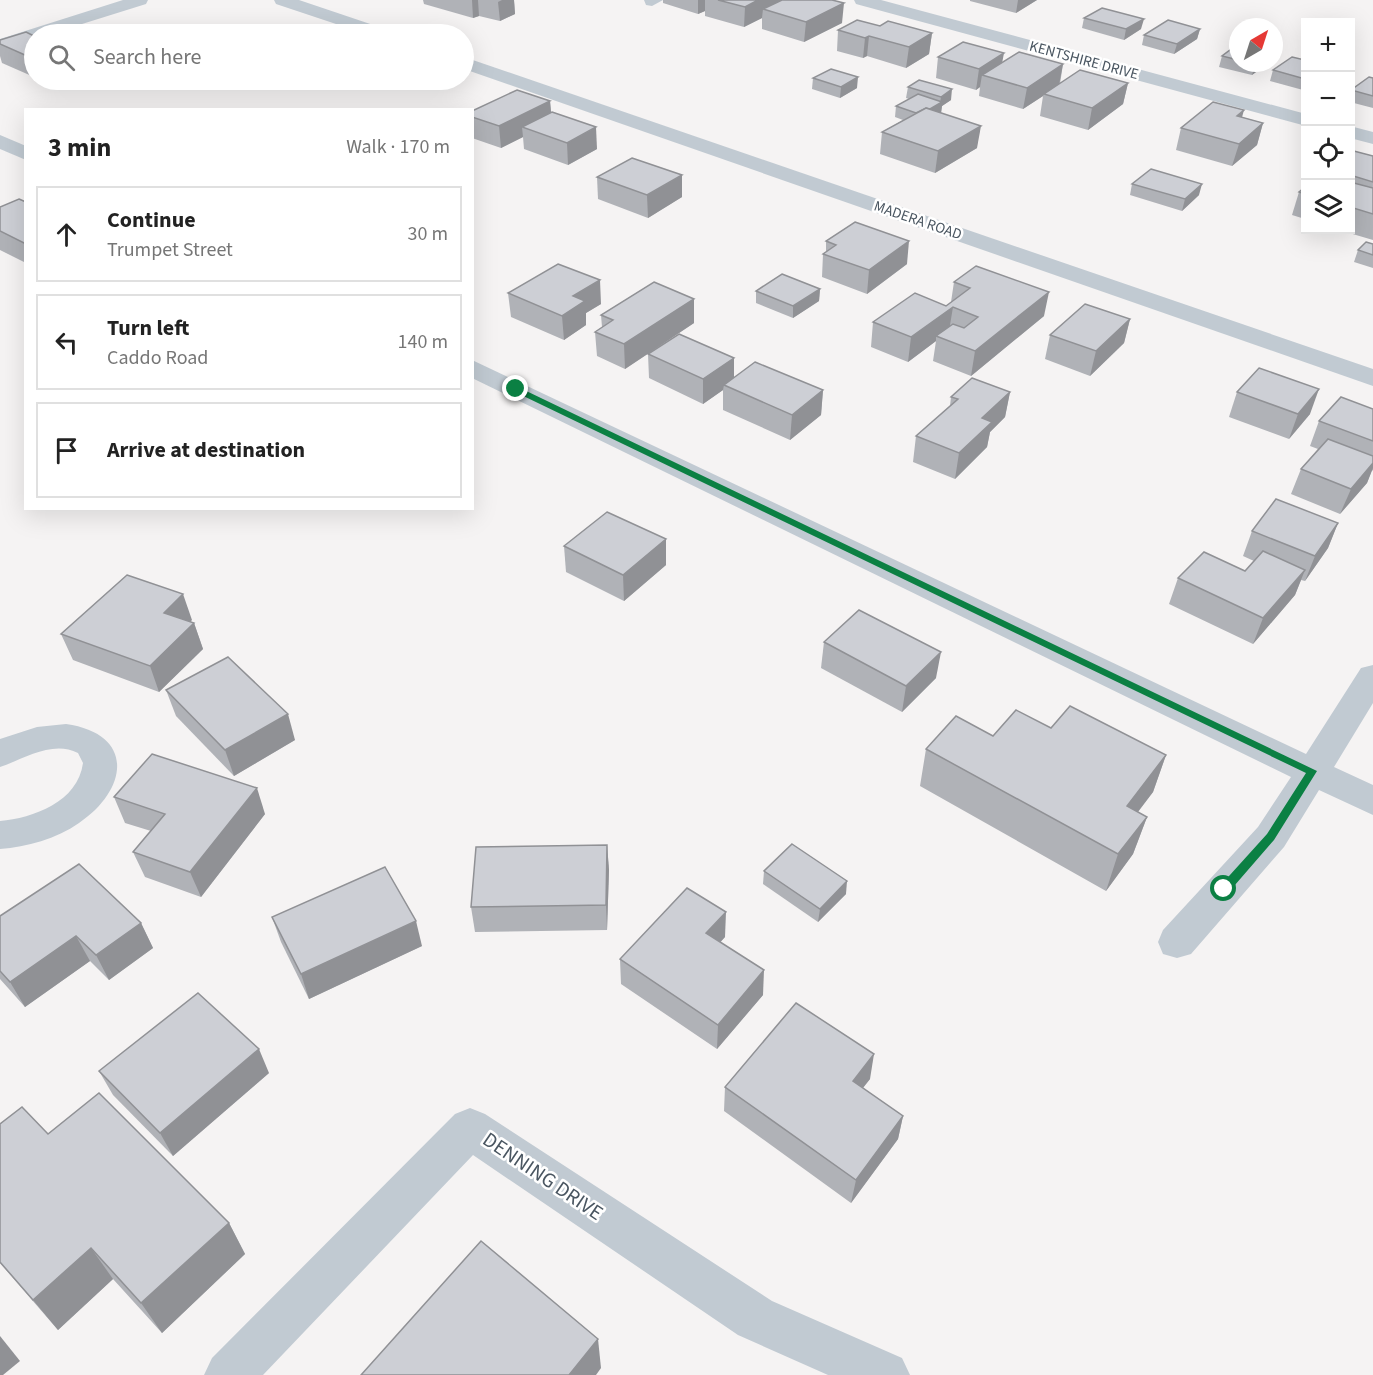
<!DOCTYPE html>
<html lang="en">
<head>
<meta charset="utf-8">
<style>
  body { margin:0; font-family:"Source Sans 3",sans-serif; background:#f2f2f2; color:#222 }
  .controls { position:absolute; right:18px; top:18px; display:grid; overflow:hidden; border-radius:0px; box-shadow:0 6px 24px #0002 }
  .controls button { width:54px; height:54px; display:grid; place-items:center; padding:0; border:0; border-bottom:2px solid #e0e0e0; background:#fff; color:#222; font:30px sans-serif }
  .compass { position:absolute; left:1229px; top:18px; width:54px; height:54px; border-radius:50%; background:#fff; box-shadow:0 6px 24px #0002; rotate:39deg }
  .stop { position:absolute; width:18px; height:18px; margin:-14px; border:4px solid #0b8043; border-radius:50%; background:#fff }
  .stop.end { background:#0b8043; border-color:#fff; box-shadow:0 2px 6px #0008 }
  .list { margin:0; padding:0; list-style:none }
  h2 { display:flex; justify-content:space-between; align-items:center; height:78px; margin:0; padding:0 24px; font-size:26px }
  h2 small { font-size:20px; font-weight:400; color:#767676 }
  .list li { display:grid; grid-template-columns:39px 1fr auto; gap:18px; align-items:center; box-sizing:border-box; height:96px; margin:0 12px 12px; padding:0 12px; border:2px solid #e0e0e0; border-radius:0px }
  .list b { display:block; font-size:22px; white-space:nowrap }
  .list p { margin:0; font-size:20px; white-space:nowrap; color:#767676 }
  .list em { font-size:20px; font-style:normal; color:#767676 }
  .icon { flex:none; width:33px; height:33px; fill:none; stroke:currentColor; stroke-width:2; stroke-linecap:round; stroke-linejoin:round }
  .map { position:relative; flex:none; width:1373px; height:1375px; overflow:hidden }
  .search { position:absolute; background:#fff; box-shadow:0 6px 24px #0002; left:24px; top:24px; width:450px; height:66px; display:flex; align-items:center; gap:15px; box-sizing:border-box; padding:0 21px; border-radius:33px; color:#767676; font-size:22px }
  .panel { position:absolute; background:#fff; box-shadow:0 6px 24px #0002; left:24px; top:108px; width:450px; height:402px; border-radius:0px }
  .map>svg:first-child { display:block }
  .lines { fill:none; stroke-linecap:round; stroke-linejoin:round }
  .minor { fill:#c1cad2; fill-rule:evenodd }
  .wall { fill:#b0b2b7 }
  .shaded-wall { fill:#909195 }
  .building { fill:#cdcfd5; stroke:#909195; stroke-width:1.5 }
  .route { fill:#0b8043 }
  .labels { text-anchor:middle; stroke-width:5; stroke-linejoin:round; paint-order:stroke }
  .far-street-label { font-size:15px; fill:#4a5661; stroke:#fff }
  .near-street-label { font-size:21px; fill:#4a5661; stroke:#fff }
</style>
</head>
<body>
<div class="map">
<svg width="1373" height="1375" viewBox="0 0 1373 1375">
  <rect width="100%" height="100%" fill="#f5f3f3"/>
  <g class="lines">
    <g class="minor">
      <polygon points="123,0 148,0 146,4 50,34 34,34 34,40 0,50 0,39"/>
      <polygon points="274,0 299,0 388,30 391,34 366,34 276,4"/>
      <polygon points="644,0 663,0 652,6 646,5"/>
      <polygon points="854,0 881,0 1306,114 1306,126 856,4"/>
      <polygon points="464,57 1373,369 1373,386 464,69"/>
      <polygon points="1350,126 1373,132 1373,144 1350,138"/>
      <polygon points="0,135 26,146 26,160 0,149"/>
      <polygon points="472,360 1306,754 1361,668 1373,665 1373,703 1334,767 1373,785 1373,815 1319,790 1284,847 1191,954 1177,958 1163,954 1158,942 1163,930 1258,827 1291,777 472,378"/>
      <path d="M66 724C136 734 128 790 79 823 56 839 27 847 0 849V821C33 818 78 802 83 763L78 753C52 740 24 759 0 767V739L37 727Z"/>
      <polygon points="470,1108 485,1114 772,1301 902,1358 910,1375 828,1375 738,1335 473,1155 263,1375 204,1375 212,1358 455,1114"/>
    </g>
  </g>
  <g class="wall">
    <polygon points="423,0 514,0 515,14 500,21 479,16 473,18 424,4"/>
    <polygon points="663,0 832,0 842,23 804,42 762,29 762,18 744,27 705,16 705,11 698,14 663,3"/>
    <polygon points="970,0 1037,0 1016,13 970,1"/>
    <polygon points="1084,18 1141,29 1124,40 1082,28"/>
    <polygon points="880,26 932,33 929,54 906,68 867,56 863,58 837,51 838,30"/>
    <polygon points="1200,29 1197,39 1174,54 1142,45 1144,35"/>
    <polygon points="34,36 34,77 2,63 0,56 0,40"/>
    <polygon points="1238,44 1238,63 1268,63 1252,75 1219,67 1222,56"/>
    <polygon points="938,57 1002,63 1063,64 1060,84 1128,83 1123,104 1088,130 1040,116 1043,96 1023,109 979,96 980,87 976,90 936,78"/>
    <polygon points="1305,60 1305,88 1303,90 1270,81 1273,70"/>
    <polygon points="813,78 857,88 840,98 812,89"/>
    <polygon points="1373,78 1373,108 1350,102 1351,90"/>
    <polygon points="40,80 58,80 48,83"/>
    <polygon points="224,80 266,80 242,89 225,83"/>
    <polygon points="908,87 951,100 942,106 941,113 977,148 935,173 880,154 882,132 903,120 895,117 896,106 909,99 906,98"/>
    <polygon points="550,101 551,112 597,149 568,165 524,149 523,137 501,148 472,138 472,111"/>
    <polygon points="1242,117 1263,123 1257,145 1232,166 1176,150 1181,128"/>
    <polygon points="1350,150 1373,156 1373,240 1339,230 1350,230"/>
    <polygon points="597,177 682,197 648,218 598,199"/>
    <polygon points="1132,184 1199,195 1182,211 1130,195"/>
    <polygon points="1305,187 1305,219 1292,215 1299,192"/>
    <polygon points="26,202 26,263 0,250 0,207"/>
    <polygon points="826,241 907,264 867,294 822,277 823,254 826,252"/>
    <polygon points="1373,244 1373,268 1354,262 1358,250"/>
    <polygon points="954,282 1044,316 971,376 933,361 936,341 908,362 871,347 873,322 946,306 951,302"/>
    <polygon points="820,289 819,301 793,318 756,303 756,291"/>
    <polygon points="508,293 601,304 586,313 586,325 564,340 511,317"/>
    <polygon points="694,299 694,323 625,369 597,356 595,332 602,327 601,315"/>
    <polygon points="1130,319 1124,343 1090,376 1045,359 1050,335"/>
    <polygon points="648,354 734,358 734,377 823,390 821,415 790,440 723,410 723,390 703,404 649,378"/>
    <polygon points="1010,392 1005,417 990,432 987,447 955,479 913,462 916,436 950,406 951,397"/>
    <polygon points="1237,392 1310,414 1289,439 1229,417"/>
    <polygon points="1373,409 1373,471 1372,470 1367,483 1340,514 1291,494 1301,469 1318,449 1310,446 1319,421"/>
    <polygon points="1338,523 1328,548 1305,581 1301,580 1295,595 1253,644 1169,604 1178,578 1245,571 1254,561 1243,556 1252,531"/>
    <polygon points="666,539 666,565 624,601 566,572 564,546"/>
    <polygon points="192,620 190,621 194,623 203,649 159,692 73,660 61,634"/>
    <polygon points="824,642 936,678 902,712 821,668"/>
    <polygon points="166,690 295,740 234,776 176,716"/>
    <polygon points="1051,728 1166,755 1153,792 1138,812 1147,817 1133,854 1106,891 920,786 926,749 993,736"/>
    <polygon points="114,797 265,814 201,897 145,877 133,852 151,831 125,823"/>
    <polygon points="607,845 609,870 607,930 475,932 471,907"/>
    <polygon points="764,871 846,894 818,922 763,884"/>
    <polygon points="0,916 141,923 153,948 109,980 90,961 25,1007 0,979"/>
    <polygon points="272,917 422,946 309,999 281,942"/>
    <polygon points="725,937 720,942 763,995 717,1049 621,984 620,959"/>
    <polygon points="99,1071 269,1073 173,1156 113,1095"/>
    <polygon points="870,1079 863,1088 903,1116 898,1139 851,1203 724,1111 725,1087"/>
    <polygon points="0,1124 229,1223 245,1254 162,1333 113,1279 58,1330 0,1263"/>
  </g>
  <g class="shaded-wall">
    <polygon points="472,0 478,0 479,16 473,18"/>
    <polygon points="502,0 514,0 515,14 500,21 498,2"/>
    <polygon points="698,0 705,0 705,11 698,14"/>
    <polygon points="758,0 784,0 763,9 762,18 744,27 745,7"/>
    <polygon points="1018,0 1037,0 1016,13"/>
    <polygon points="844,3 842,23 804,42 806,22"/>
    <polygon points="1144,19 1141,29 1124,40 1126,29"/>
    <polygon points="1200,29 1197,39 1174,54 1177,44"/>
    <polygon points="932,33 929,54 906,68 909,47"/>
    <polygon points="869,36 867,56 863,58 865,38"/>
    <polygon points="1004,53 1000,74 982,75 980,87 976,90 979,69"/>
    <polygon points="1258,63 1268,63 1252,75 1255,65"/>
    <polygon points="1063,64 1059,85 1044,94 1043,96 1023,109 1027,88"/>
    <polygon points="858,77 857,88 840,98 841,87"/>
    <polygon points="46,80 58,80 48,83"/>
    <polygon points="240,80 266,80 242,89"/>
    <polygon points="1128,83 1123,104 1088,130 1092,108"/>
    <polygon points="952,89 951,100 942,106 941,113 921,114 940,103 941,97"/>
    <polygon points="550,101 552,123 522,127 523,137 501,148 499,126"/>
    <polygon points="1244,110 1238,132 1237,116"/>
    <polygon points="1263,123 1257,145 1232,166 1239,144"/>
    <polygon points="981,126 977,148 935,173 938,151"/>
    <polygon points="596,127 597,149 568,165 567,143"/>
    <polygon points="682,175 682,197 648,218 647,195"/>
    <polygon points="1202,184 1199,195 1182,211 1185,199"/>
    <polygon points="909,241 907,264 867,294 869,270"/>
    <polygon points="600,280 601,304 586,313 586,325 564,340 562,316 573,296"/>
    <polygon points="820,289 819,301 793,318 793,306"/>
    <polygon points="1049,292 1044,316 971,376 975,351"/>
    <polygon points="694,299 694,323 625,369 624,344"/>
    <polygon points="953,307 949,331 936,336 936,341 908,362 911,337"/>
    <polygon points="1130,319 1124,343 1090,376 1096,351"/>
    <polygon points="734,358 734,383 724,385 723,390 703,404 703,379"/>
    <polygon points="1319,389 1310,414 1289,439 1298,414"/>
    <polygon points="823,390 821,415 790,440 792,415"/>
    <polygon points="1010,392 1005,417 990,432 987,447 955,479 959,453 982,418"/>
    <polygon points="1373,463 1373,468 1367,483 1340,514 1351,489"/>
    <polygon points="1338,523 1328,548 1305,581 1315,556"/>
    <polygon points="666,539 666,565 624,601 623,575"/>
    <polygon points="1305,570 1295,595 1253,644 1263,618"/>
    <polygon points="183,594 192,620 173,638 164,613"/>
    <polygon points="194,623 203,649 159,692 150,666"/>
    <polygon points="941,652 936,678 902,712 906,686"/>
    <polygon points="288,714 295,740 234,776 225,750"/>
    <polygon points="1166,755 1153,792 1114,843 1127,806"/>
    <polygon points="257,788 265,814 201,897 190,872"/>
    <polygon points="1147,817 1133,854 1106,891 1118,854"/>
    <polygon points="607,845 609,870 607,930 606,905"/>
    <polygon points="847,881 846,894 818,922 820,909"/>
    <polygon points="726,912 725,937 706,958 706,933"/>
    <polygon points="416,921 422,946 309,999 301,974"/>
    <polygon points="141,923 153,948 109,980 96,955"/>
    <polygon points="76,936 90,961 25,1007 10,982"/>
    <polygon points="764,970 763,995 717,1049 718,1025"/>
    <polygon points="259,1049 269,1073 173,1156 160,1133"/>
    <polygon points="874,1054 870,1079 849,1105 853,1081"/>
    <polygon points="903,1116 898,1139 851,1203 856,1180"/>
    <polygon points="229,1223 245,1254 162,1333 141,1303"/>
    <polygon points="91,1248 113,1279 58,1330 33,1300"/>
    <polygon points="0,1336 20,1361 3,1375 0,1375"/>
    <polygon points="598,1339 601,1368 596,1375 569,1375"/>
  </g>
  <g class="building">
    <polygon points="718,0 758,0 745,7"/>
    <polygon points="782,0 832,0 844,3 806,22 763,9"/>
    <polygon points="1102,8 1144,19 1126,29 1084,18"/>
    <polygon points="857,20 880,26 888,21 932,33 909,47 869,36 865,38 838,30"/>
    <polygon points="1168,20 1200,29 1177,44 1144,35"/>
    <polygon points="26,32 34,36 34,59 0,44 0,40"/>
    <polygon points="963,42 1004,53 979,69 938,57"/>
    <polygon points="1238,44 1238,60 1222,56"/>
    <polygon points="1019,52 1063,64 1027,88 982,75"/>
    <polygon points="1292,57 1305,60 1305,79 1273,70"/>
    <polygon points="831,69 858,77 841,87 813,78"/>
    <polygon points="1080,70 1128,83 1092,108 1044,94"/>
    <polygon points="1369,77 1373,78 1373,96 1351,90"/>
    <polygon points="919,80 952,89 941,97 908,87"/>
    <polygon points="517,90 550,101 499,126 472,117 472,111"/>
    <polygon points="918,94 942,102 930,109 926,108 916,113 896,106"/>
    <polygon points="1213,102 1244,110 1237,116 1263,123 1239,144 1181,128"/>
    <polygon points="926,108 981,126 938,151 882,132"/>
    <polygon points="552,112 596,127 567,143 522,127"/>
    <polygon points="1350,150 1373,156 1373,182 1350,175"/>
    <polygon points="632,158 682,175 647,195 597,177"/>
    <polygon points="1151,169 1202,184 1185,199 1132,184"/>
    <polygon points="1350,182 1373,188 1373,214 1350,207"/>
    <polygon points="1305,187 1305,194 1299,192"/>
    <polygon points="19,199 26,202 26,244 0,231 0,207"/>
    <polygon points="855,222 909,241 869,270 823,254 836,245 826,241"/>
    <polygon points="1366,242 1373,244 1373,255 1358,250"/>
    <polygon points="558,264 600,280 573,296 585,301 562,316 508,293"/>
    <polygon points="976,266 1049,292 975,351 936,336 953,324 964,328 978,317 953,307 911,337 873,322 915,293 946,306 970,288 954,282"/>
    <polygon points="782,274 820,289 793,306 756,291"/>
    <polygon points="654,282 694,299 624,344 595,332 613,320 601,315"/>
    <polygon points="1085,304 1130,319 1096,351 1050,335"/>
    <polygon points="679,334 734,358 703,379 648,354"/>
    <polygon points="755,362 823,390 792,415 724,385"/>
    <polygon points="1259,368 1319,389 1298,414 1237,392"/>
    <polygon points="972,378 1010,392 982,418 992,422 959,453 916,436 958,399 951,397"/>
    <polygon points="1341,397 1373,409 1373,441 1319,421"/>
    <polygon points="1328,439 1373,456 1373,463 1351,489 1301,469"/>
    <polygon points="1276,499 1338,523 1315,556 1252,531"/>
    <polygon points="607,512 666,539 623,575 564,546"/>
    <polygon points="1263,551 1305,570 1263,618 1178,578 1204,552 1245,571"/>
    <polygon points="127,575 183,594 164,613 194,623 150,666 61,634"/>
    <polygon points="859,610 941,652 906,686 824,642"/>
    <polygon points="228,657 288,714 225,750 166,690"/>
    <polygon points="1070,706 1166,755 1127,806 1147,817 1118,854 926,749 956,716 993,736 1016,710 1051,728"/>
    <polygon points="152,754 257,788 190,872 133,852 165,814 114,797"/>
    <polygon points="792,844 847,881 820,909 764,871"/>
    <polygon points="607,845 606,905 471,907 476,847"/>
    <polygon points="79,864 141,923 96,955 76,936 10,982 0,971 0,916"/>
    <polygon points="385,867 416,921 301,974 272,917"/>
    <polygon points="687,888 726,912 706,933 764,970 718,1025 620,959"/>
    <polygon points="198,993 259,1049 160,1133 99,1071"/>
    <polygon points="796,1003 874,1054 853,1081 903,1116 856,1180 725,1087"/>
    <polygon points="99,1093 229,1223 141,1303 91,1248 33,1300 0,1262 0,1124 22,1107 48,1134"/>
    <polygon points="481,1241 598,1339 569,1375 361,1375"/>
  </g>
  <polygon class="route" points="513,387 518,387 1317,771 1274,840 1228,893 1220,893 1220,886 1267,834 1306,773 513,391"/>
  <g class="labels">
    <g class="far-street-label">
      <text transform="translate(1084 60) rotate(15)" y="5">KENTSHIRE DRIVE</text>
      <text transform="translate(918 220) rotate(19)" y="5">MADERA ROAD</text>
    </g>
    <g class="near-street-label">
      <text transform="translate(543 1176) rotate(34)" y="7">DENNING DRIVE</text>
    </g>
  </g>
</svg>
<div class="controls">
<button>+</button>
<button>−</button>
<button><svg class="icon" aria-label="locate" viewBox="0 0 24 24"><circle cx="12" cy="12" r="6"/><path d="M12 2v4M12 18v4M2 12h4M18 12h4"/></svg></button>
<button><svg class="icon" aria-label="layers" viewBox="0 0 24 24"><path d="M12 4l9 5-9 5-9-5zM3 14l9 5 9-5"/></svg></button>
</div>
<svg class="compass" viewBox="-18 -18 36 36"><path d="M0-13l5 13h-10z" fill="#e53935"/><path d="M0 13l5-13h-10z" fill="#767676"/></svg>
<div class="stop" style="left:1224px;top:889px"></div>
<div class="stop end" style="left:516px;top:389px"></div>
<div class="search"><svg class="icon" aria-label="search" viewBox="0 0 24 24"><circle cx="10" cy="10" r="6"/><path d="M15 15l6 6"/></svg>Search here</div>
<section class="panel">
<h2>3 min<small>Walk · 170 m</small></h2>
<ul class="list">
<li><svg class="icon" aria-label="ahead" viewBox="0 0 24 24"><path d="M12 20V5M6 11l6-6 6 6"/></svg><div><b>Continue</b><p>Trumpet Street</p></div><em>30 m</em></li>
<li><svg class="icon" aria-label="left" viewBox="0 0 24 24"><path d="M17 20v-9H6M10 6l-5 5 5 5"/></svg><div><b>Turn left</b><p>Caddo Road</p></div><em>140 m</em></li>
<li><svg class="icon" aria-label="arrive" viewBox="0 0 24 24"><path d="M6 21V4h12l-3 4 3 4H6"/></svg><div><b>Arrive at destination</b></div></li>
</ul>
</section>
</div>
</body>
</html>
